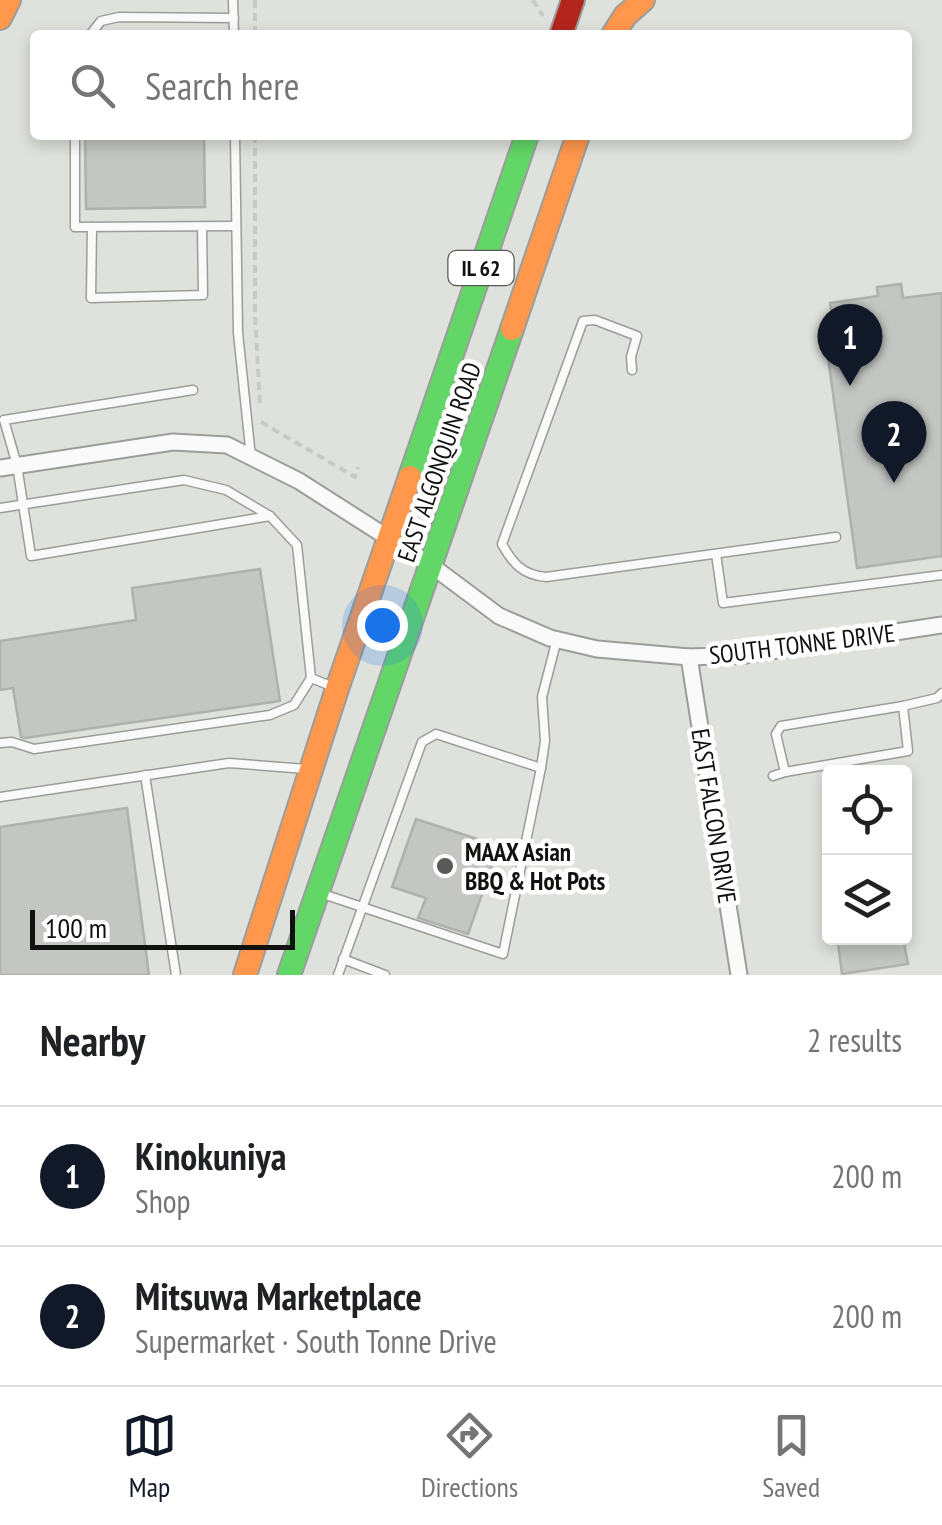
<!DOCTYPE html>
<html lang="en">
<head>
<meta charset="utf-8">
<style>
  body { margin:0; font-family:"PT Sans Narrow",sans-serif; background:#f2f2f2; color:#202124 }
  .controls { position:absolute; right:30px; bottom:30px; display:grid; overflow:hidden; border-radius:10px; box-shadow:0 5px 15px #0003 }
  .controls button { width:90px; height:90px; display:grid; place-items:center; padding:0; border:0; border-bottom:2px solid #e0e0e0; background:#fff; color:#202124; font:50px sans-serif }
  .scale { position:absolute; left:30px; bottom:25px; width:265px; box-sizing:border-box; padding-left:10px; border:5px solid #10120f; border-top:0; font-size:28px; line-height:35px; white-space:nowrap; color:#10120f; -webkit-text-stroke:8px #fff; paint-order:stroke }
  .you { position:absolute; left:382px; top:625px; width:35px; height:35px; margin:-25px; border:8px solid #fff; border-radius:50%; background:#1a73e8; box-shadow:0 0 0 15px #1a73e833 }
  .badge { display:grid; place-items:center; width:65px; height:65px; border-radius:50%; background:#111827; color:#fff; font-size:32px; font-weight:700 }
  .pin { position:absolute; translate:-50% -82px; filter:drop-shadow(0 2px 5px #0008) }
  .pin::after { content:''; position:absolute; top:52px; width:35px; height:30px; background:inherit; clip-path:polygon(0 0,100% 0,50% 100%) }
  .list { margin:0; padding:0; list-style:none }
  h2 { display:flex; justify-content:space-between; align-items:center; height:130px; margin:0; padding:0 40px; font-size:42px }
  h2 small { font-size:32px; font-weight:400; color:#757577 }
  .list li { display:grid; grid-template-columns:65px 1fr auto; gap:30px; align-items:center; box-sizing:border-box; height:140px; padding:0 40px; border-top:2px solid #e0e0e0 }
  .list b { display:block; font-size:38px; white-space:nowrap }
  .list p { margin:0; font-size:32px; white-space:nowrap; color:#757577 }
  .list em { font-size:32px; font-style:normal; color:#757577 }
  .icon { flex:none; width:55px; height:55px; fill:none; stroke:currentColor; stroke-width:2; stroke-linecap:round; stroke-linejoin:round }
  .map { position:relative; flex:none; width:942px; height:975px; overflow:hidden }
  .search { position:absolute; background:#fff; box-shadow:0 5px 15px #0003; left:30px; right:30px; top:30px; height:110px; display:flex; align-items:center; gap:25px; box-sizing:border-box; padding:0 35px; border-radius:10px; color:#757577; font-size:38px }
  .sheet { height:410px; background:#fff }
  nav { display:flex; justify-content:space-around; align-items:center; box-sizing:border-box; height:140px; border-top:2px solid #e0e0e0; background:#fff; font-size:28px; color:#757577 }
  nav a { display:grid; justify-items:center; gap:5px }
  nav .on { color:#111827 }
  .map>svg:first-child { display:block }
  .building { fill:#c3c6c2; stroke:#aeb1ad; stroke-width:2.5 }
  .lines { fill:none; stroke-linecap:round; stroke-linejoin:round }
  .lane-casing { stroke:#9a9d99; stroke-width:11 }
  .street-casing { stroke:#9a9d99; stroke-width:19 }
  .fast-casing { stroke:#9a9d99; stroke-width:26 }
  .slow-casing { stroke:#9a9d99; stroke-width:26 }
  .jam-casing { stroke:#9a9d99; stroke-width:26 }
  .path { stroke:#c9cac8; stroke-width:4; stroke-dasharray:8 5; stroke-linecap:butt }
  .lane { stroke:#fafafa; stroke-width:8 }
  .street { stroke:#fafafa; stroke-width:15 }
  .fast { stroke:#63d668; stroke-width:22 }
  .slow { stroke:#ff974d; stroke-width:22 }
  .jam { stroke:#b3261e; stroke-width:22 }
  .poi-dot { fill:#585a57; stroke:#fff; stroke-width:4 }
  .labels { text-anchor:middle; stroke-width:9; stroke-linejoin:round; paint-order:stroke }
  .shield { fill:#fff; stroke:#585957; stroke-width:2.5 }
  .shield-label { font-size:22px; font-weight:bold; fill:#10120f }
  .street-label { font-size:25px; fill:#10120f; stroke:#fff }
  .poi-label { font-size:25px; font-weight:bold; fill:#10120f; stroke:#fff; text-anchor:start }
</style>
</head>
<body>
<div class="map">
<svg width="942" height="975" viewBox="0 0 942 975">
  <rect width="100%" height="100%" fill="#dee1dc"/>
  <g class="building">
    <polygon points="85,135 204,135 205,207 86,209"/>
    <polygon points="901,284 903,298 942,293 942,556 857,568 824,328 834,327 830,303 878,296 877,287"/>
    <polygon points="260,569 280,701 25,738 21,737 13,688 0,690 0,641 136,620 132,588"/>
    <polygon points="127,808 149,975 0,975 0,827"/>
    <polygon points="416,819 499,846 468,934 418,918 426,898 392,887"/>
    <polygon points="841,938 903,938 908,964 842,974 838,943 841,941"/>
  </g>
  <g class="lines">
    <g class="lane-casing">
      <g id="lane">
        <polyline points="233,0 234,35"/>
        <polyline points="90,35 101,21 119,17 234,18"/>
        <polyline points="75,135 75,227 236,226"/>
        <polyline points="235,135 238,333 251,457"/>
        <polyline points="92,227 91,298 203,295 202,227"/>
        <path d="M632 370 631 357 637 336 595 320 583 321 502 544C513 564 523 575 546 577L836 537"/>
        <polyline points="193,390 4,420 17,465 31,556 270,516"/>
        <polyline points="0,508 184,480 226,490 270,516 297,545 311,678 331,686"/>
        <polyline points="716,554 723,603 942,575"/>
        <polyline points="0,743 12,742 34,749 270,715 294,705 311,678"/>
        <polyline points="785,772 776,734 781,726 903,706"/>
        <polyline points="145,775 176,975"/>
        <polyline points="773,776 785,772 908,751 903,706 937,698 942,693"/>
        <polyline points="0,797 229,763 306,769"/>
        <polyline points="323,894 503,954 541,768 545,741 542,697 557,639"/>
        <polyline points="343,959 385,975"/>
        <polyline points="338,975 422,742 436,734 541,768"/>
      </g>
    </g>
    <g class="street-casing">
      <g id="street">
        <polyline points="0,468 173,442 227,445 299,481 432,566 499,616 550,638 597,649 689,657 745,655 942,625"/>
        <polyline points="689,657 739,975"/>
      </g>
    </g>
    <g class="fast-casing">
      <g id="fast">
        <polyline points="410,477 527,135"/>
        <polyline points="289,975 512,329"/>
      </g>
    </g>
    <g class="slow-casing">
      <g id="slow">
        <polyline points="0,18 9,0"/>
        <polyline points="613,35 625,16 643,0"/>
        <polyline points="512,329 578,135"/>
        <polyline points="245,975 337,689 410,477"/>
      </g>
    </g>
    <g class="jam-casing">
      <polyline id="jam" points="561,35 573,0"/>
    </g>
    <g class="path">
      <polyline points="255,0 255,35"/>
      <polyline points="533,0 543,16"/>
      <polyline points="255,135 255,315 260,405"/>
      <polyline points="261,422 355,477 358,467"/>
    </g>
    <use href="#lane" class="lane"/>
    <use href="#street" class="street"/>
    <use href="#fast" class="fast"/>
    <use href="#slow" class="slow"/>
    <use href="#jam" class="jam"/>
  </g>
  <circle class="poi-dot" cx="445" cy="866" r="10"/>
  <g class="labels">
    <rect class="shield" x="448.5" y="251" width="65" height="34" rx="8"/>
    <g class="shield-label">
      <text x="481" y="276">IL 62</text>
    </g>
    <g class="street-label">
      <text transform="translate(439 462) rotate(-71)" y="9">EAST ALGONQUIN ROAD</text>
      <text transform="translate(802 644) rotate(-7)" y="9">SOUTH TONNE DRIVE</text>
      <text transform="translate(714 816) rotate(81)" y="9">EAST FALCON DRIVE</text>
    </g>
    <g class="poi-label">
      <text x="465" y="861">MAAX Asian<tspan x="465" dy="29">BBQ &amp; Hot Pots</tspan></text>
    </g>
  </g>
</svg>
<div class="controls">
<button><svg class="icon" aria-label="locate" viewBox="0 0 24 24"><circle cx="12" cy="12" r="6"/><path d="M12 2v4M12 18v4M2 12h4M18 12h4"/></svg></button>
<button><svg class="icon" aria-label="layers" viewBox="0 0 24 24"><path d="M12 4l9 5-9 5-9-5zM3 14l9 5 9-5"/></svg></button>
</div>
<div class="scale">100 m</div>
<div class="you"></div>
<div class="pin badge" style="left:850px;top:386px">1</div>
<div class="pin badge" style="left:894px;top:483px">2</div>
<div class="search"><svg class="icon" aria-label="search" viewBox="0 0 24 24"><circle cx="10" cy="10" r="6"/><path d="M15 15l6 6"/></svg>Search here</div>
</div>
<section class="sheet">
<h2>Nearby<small>2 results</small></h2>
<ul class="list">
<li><span class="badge">1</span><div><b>Kinokuniya</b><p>Shop</p></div><em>200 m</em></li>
<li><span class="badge">2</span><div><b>Mitsuwa Marketplace</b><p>Supermarket · South Tonne Drive</p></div><em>200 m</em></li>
</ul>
</section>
<nav>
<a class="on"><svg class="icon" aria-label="map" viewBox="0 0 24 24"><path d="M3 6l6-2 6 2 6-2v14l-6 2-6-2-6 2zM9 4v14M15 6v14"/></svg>Map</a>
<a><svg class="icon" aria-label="directions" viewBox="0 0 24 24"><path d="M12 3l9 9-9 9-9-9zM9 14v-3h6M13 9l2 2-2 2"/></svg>Directions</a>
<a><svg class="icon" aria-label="saved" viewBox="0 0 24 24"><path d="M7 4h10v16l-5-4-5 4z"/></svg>Saved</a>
</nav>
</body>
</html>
